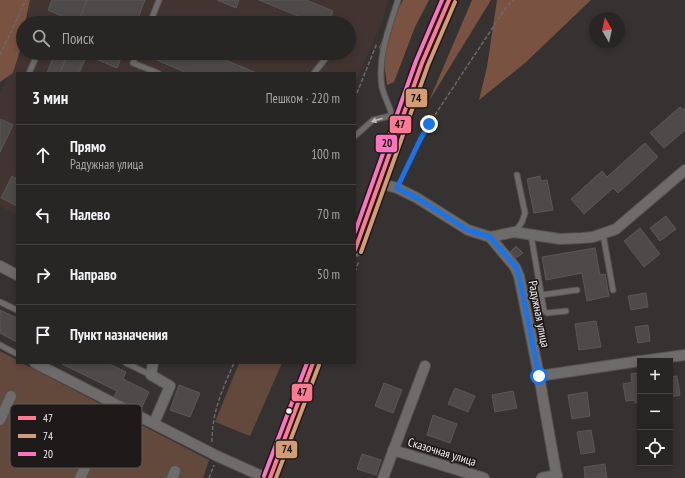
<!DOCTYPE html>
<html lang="ru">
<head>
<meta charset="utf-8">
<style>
  body { margin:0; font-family:"PT Sans Narrow",sans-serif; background:#302e2d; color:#f1f3f6 }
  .controls { position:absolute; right:12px; bottom:12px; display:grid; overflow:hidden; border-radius:0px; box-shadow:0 2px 6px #0003 }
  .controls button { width:36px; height:36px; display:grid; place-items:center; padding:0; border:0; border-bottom:1px solid #444342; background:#282625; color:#f1f3f6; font:20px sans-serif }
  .compass { position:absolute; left:589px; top:12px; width:36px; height:36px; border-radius:50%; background:#282625; box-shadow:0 2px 6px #0003; rotate:351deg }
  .stop { position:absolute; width:12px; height:12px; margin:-9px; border:3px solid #1a73e8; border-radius:50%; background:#fff }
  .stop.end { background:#1a73e8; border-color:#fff; box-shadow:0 1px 4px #0008 }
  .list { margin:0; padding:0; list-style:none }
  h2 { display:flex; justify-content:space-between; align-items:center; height:52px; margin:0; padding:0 16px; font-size:17px }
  h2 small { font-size:13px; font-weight:400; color:#a5a5a7 }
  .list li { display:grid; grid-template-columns:26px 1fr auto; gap:12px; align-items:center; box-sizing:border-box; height:60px; padding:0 16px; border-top:1px solid #444342 }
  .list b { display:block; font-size:15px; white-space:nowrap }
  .list p { margin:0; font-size:13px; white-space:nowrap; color:#a5a5a7 }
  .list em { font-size:13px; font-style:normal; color:#a5a5a7 }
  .icon { flex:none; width:22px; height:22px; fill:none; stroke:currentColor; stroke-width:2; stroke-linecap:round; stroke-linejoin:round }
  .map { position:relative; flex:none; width:685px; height:478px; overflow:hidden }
  .search { position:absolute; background:#282625; box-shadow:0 2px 6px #0003; left:16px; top:16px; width:340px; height:44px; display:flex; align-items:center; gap:10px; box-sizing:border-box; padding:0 14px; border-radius:22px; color:#a5a5a7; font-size:15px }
  .panel { position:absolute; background:#282625; box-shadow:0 2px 6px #0003; left:16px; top:72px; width:340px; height:292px; border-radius:0px }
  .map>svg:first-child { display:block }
  .built { fill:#423531 }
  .green { fill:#63483c }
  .forest { fill:#795242 }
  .building { fill:#4d4a49; stroke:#5a5756 }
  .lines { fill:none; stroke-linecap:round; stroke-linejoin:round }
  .service-casing { stroke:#555150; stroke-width:7 }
  .minor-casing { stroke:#555150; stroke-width:12 }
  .tertiary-casing { stroke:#555150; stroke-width:15 }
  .path { stroke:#6c6867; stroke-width:1.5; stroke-dasharray:4 2; stroke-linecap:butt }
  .service { stroke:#6e6c6b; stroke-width:5 }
  .minor { stroke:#6e6c6b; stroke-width:10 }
  .tertiary { stroke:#6e6c6b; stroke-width:13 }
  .bus-1-casing { stroke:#1d1a19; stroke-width:7 }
  .bus-2-casing { stroke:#1d1a19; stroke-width:7 }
  .bus-3-casing { stroke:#1d1a19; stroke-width:7 }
  .bus-1 { stroke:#fe7a93; stroke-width:4 }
  .bus-2 { stroke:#d39c74; stroke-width:4 }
  .bus-3 { stroke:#fc73be; stroke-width:4 }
  .oneway { fill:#bebbb9 }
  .route { stroke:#1a73e8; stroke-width:5 }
  .bus-dot { fill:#f4efed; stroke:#1d1a19; stroke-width:1.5 }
  .labels { text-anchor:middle; stroke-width:3.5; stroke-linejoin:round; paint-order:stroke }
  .street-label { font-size:12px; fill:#f4efed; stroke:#1d1a19 }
  .key { fill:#1d1a19; stroke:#5e5a59; stroke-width:1 }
  .key-label { font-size:11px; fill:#f4efed }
  .line-badge { stroke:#1d1a19; stroke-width:1.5 }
  .pale-badge-label { font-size:11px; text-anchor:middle; font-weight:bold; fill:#111 }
</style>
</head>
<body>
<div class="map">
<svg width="685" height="478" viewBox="0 0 685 478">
  <rect width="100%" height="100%" fill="#363231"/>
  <polygon class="built" points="30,0 388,0 383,20 355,83 355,73 17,73 17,215 0,206 0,93 23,50 23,53 349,53 349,23 29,23 28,3"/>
  <g class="green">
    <polygon points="0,351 17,360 17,363 22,363 209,460 203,478 0,478"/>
    <polygon points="239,363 282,363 250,436 215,422"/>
  </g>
  <g class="forest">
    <polygon points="0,0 30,0 25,23 23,23 22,44 13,73 0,82"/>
    <polygon points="403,0 429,0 415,27 394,82 387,85 384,63 379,47"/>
    <polygon points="472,0 491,0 429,101"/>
    <polygon points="497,0 591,0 525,63 479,100 487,67"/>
  </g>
  <g class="building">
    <polygon points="52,0 87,0 78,23 48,10"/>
    <polygon points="87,0 145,0 136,23 78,23"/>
    <polygon points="217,0 239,0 236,8"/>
    <polygon points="259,0 306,0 333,11 328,23 315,23"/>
    <polygon points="55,53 63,53 67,55 60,73 47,73"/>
    <polygon points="68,53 82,53 87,55 79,73 60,73"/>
    <polygon points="82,53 123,53 117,68"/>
    <polygon points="154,53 208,53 257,73 187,73 152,58"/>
    <polygon points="680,107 683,110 685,107 685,130 664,148 650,133"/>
    <polygon points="1,119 13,125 0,152 0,121"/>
    <polygon points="645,143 658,157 618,193 613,188 584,214 571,199 602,171 607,177"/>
    <polygon points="12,176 17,179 17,206 1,198"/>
    <polygon points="540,176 541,181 547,180 553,210 534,213 527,179"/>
    <polygon points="666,216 676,229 660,241 650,228"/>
    <polygon points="640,228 660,254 644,267 624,241"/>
    <polygon points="516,246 523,253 516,258 510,252"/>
    <polygon points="595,248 600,275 605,274 609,296 587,301 582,273 546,280 542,257"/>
    <polygon points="646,293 648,307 631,310 628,296"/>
    <polygon points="0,310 17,318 17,342 0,333"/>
    <polygon points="596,321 601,347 579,350 575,324"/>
    <polygon points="648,325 650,341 638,343 635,327"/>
    <polygon points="60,363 107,363 126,372 123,379 149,392 139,413 112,400 117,391"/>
    <polygon points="640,373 640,402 635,403 635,400 626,401 623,384 632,382 631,374"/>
    <polygon points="677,376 680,395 670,397 670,377"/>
    <polygon points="384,383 402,390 393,413 375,406"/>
    <polygon points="179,385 200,393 190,417 170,410"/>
    <polygon points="455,388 475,396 468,412 448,404"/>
    <polygon points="513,391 517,408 495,412 492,395"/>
    <polygon points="587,392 590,416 572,419 568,395"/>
    <polygon points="433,415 457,424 450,443 427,435"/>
    <polygon points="591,430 595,452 581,454 577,432"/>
    <polygon points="362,454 381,460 376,475 357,469"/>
    <polygon points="605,464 607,478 585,478 584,467"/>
  </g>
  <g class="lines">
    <g class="service-casing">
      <g id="service">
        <polyline points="150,23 159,0"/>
        <polyline points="137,53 133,63 158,73"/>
        <polyline points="29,73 38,53"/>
        <polyline points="314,73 330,53"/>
        <path d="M392 116C390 106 384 97 382 87 377 58 389 28 398 0"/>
        <polyline points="355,136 373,120 394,115"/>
        <polyline points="515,232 522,222 525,213 517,175"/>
        <polyline points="603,234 613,290"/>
        <polyline points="531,235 544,311 547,313 566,311"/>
        <polyline points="541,295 577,290"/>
        <polyline points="0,302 17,310"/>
        <polyline points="0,345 17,354"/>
        <polyline points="126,363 151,375"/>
      </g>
    </g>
    <g class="minor-casing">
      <g id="minor">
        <polyline points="379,183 397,188 417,198 468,230 490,237"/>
        <polyline points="0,266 17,275"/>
        <polyline points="641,361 685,355"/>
        <polyline points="35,363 217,456 266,478"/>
        <polyline points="153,363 151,375 170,386 154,423"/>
        <polyline points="539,376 640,361"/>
        <polyline points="0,420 11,396"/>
        <polyline points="393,450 484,478"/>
        <polyline points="80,478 105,427"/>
        <polyline points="172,478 175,471"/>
        <polyline points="383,478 425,366"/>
        <polyline points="542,478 557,475"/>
        <polyline points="557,478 539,376 519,276 515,267 490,237 514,232 560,239 582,238 593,237 616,229 685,170"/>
      </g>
    </g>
    <g class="tertiary-casing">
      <g id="tertiary">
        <polyline points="355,250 404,111 422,63 449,0"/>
        <polyline points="270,478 313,363"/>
      </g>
    </g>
    <g class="path">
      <polyline points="0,55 26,0"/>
      <polyline points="357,93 377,43"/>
      <polyline points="402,179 420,140 429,124 507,6 514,0"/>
      <polyline points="355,272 359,261"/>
      <path d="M212 442C212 412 222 390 234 363"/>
      <polyline points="209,478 214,465"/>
    </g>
    <use href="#service" class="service"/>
    <use href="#minor" class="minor"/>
    <use href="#tertiary" class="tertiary"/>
    <g class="bus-1-casing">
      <g id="bus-1">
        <polyline points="355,250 422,63 449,0"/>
        <polyline points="270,478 313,363"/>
      </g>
    </g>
    <g class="bus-2-casing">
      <g id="bus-2">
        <polyline points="361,252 428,65 455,2"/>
        <polyline points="276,478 319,365"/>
      </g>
    </g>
    <g class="bus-3-casing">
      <g id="bus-3">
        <polyline points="355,232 416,61 442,0"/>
        <polyline points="264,476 307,363"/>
      </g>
    </g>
    <use href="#bus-1" class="bus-1"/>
    <use href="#bus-2" class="bus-2"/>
    <use href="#bus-3" class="bus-3"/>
  </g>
  <defs><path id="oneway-solid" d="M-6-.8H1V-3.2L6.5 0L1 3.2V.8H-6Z"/></defs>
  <use class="oneway" href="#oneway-solid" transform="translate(377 120) rotate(163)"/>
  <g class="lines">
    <polyline class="route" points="429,124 420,140 397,188 417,198 468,230 490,237 516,267 519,276 539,376"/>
  </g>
  <circle class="bus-dot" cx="289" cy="411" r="3.5"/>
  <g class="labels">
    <g class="street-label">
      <text transform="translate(539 314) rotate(79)" y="4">Радужная улица</text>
      <text transform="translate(442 452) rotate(17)" y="4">Сказочная улица</text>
    </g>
  </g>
  <rect x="10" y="404" width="132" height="64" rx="6" class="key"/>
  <rect x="18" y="416" width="18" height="4" fill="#fe7a93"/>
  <rect x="18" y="434" width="18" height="4" fill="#d39c74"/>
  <rect x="18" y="452" width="18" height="4" fill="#fc73be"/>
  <g class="key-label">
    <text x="43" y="422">47</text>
    <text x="43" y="440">74</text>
    <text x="43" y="458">20</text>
  </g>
  <g class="line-badge">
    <rect x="405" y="88" width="23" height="20" rx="4" fill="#d39c74"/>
    <rect x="389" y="115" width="23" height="19" rx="4" fill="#fe7a93"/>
    <rect x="375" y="134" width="23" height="19" rx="4" fill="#fc73be"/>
    <rect x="291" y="383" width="22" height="19" rx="4" fill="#fe7a93"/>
    <rect x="275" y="440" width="23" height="19" rx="4" fill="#d39c74"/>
  </g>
  <g class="pale-badge-label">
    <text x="416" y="102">74</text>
    <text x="400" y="128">47</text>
    <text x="387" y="147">20</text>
    <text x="302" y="396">47</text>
    <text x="287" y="453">74</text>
  </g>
</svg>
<div class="controls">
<button>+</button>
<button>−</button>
<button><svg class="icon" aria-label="locate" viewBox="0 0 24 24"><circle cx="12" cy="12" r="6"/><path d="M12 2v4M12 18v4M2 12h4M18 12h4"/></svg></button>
</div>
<svg class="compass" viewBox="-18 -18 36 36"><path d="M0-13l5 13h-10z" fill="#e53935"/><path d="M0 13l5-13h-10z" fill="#a5a5a7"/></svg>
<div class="stop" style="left:539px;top:376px"></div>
<div class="stop end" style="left:429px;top:124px"></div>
<div class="search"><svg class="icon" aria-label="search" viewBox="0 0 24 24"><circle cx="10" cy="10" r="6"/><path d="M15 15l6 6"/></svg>Поиск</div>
<section class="panel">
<h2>3 мин<small>Пешком · 220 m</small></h2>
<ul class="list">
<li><svg class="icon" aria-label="ahead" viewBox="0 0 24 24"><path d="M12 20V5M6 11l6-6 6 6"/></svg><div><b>Прямо</b><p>Радужная улица</p></div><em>100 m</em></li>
<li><svg class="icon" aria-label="left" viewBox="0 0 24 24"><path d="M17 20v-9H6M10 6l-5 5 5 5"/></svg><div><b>Налево</b></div><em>70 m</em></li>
<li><svg class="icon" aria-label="right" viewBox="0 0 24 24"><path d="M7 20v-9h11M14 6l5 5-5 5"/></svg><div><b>Направо</b></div><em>50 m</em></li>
<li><svg class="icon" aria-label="arrive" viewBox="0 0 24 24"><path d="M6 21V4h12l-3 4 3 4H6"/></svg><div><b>Пункт назначения</b></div></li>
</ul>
</section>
</div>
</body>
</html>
